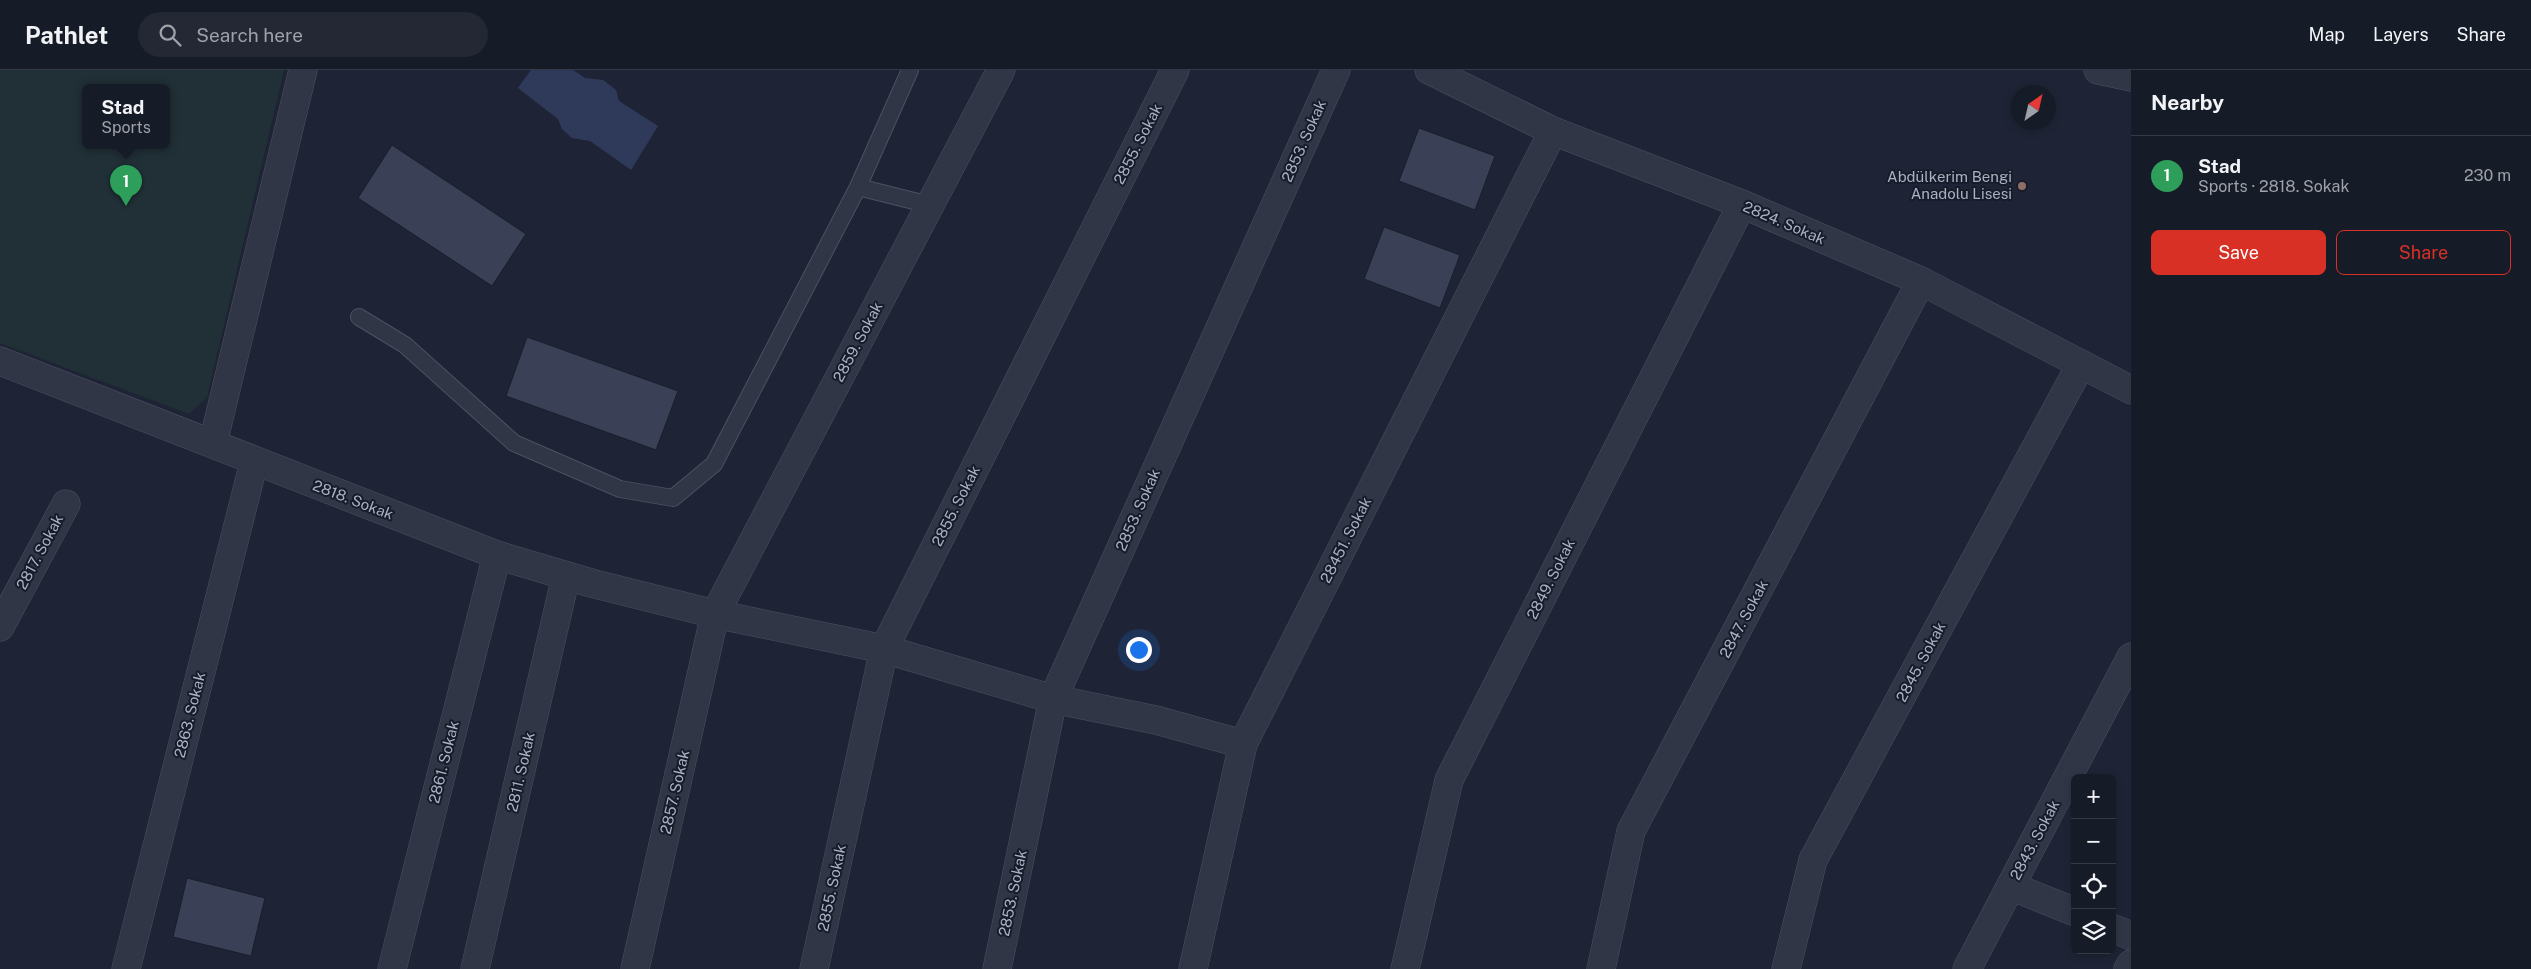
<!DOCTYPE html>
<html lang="en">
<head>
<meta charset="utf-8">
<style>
  body { margin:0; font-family:"Public Sans",sans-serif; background:#232834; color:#f1f3f6 }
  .controls { position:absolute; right:15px; bottom:15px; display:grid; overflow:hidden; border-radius:8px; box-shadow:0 2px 8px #0003 }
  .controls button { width:45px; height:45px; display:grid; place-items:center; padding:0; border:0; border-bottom:1px solid #353945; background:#161b28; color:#f1f3f6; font:25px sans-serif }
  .compass { position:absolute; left:2011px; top:15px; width:45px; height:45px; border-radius:50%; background:#161b28; box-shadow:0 2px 8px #0003; rotate:34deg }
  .you { position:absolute; left:1138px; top:579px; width:18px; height:18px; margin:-12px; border:4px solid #fff; border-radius:50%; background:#1a73e8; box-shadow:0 0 0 8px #1a73e833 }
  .badge { display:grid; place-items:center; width:32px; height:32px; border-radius:50%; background:#d93025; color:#fff; font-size:16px; font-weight:700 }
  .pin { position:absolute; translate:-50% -41px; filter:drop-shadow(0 1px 2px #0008) }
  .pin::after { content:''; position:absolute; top:26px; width:18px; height:15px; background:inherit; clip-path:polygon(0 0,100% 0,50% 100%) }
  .popup { position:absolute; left:82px; top:14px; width:88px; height:65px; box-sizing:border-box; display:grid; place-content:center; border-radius:8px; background:#161b28; filter:drop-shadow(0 1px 4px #0005); font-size:16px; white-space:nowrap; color:#9ea1a8 }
  .popup b { font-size:19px; color:#f1f3f6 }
  .popup::after { content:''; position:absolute; left:50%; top:100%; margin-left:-10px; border:10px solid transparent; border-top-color:#161b28 }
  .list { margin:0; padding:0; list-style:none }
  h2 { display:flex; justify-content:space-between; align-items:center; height:65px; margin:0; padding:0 20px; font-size:21px }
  h2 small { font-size:16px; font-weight:400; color:#9ea1a8 }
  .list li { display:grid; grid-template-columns:32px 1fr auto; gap:15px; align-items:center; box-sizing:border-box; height:80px; padding:0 20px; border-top:1px solid #353945 }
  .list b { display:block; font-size:19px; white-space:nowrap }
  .list p { margin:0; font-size:16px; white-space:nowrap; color:#9ea1a8 }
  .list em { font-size:16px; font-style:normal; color:#9ea1a8 }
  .actions { display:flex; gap:10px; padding:15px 20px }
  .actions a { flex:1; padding:11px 0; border:1px solid #d93025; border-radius:8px; text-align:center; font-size:18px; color:#d93025 }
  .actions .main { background:#d93025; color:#fff }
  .icon { flex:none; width:28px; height:28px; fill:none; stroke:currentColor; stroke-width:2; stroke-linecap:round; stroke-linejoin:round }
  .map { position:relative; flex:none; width:2131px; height:899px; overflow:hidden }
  header { display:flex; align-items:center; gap:30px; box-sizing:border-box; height:70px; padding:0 25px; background:#161b28; border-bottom:1px solid #353945 }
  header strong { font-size:24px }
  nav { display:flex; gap:28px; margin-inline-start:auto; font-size:18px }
  .search { width:350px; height:45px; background:#232834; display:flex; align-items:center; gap:12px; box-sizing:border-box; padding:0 18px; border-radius:28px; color:#9ea1a8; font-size:19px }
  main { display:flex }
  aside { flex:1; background:#161b28 }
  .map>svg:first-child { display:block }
  .green { fill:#203036; fill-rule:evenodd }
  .water { fill:#2f3a5b }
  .building { fill:#3a4156; stroke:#191e2c }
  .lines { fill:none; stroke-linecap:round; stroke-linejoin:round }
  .lane-casing { stroke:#4c5161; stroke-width:18 }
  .street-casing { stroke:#4c5161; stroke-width:29 }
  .lane { stroke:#313646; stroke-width:16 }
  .street { stroke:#313646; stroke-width:28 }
  .education-dot { fill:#8d6e63; stroke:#171c2a; stroke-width:2 }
  .labels { text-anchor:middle; stroke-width:4; stroke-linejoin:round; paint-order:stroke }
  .street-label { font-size:15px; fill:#abb0c3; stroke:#171c2a }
  .poi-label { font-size:15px; fill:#abb0c3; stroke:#171c2a; text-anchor:end }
</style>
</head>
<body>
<header>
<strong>Pathlet</strong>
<div class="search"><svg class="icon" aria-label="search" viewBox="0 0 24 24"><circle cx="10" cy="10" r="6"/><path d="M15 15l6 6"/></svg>Search here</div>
<nav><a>Map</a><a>Layers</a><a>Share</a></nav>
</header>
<main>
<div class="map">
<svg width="2131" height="899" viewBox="0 0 2131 899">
  <rect width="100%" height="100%" fill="#1e2435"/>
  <path class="green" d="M0 0H284L207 327 189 344 0 273ZM86 17H166V75H86Z"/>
  <polygon class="water" points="531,0 573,0 585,8 603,10 616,20 619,31 658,56 631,100 590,71 572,68 562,59 558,49 518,18"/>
  <g class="building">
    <polygon points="1419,58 1495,86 1475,140 1399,111"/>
    <polygon points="392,75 526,164 492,216 358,128"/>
    <polygon points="1384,157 1460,185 1440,238 1364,209"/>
    <polygon points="527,267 678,321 656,380 506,326"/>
    <polygon points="187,808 265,828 251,886 173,867"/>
  </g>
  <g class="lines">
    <g class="lane-casing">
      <g id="lane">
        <polyline points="910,0 858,117 930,135"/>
        <polyline points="359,247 405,275 514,373 620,419 673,428 714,394 858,117"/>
      </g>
    </g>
    <g class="street-casing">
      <g id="street">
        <polyline points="1429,0 1553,61 1742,134 1921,211 2131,320"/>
        <polyline points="2098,0 2131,7"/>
        <polyline points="0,291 497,485 591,513 715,544 884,579 1053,629 1156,650 1243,674"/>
        <polyline points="213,373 303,0"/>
        <polyline points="0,557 66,434"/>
        <polyline points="2011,816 2075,842"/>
        <polyline points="2112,858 2131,866"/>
        <polyline points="126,899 254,392"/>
        <polyline points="392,899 497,485"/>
        <polyline points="475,899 566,506"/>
        <polyline points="635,899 715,544 1001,0"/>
        <polyline points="814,899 884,579 1175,0"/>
        <polyline points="997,899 1053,629 1336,0"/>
        <polyline points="1193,899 1243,674 1553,61"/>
        <polyline points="1405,899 1449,710 1742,134"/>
        <polyline points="1601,899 1631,761 1921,211"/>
        <polyline points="1786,899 1813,790 2081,294"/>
        <polyline points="1967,899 2131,587"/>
        <polyline points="2128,899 2131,894"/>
      </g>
    </g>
    <use href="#lane" class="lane"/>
    <use href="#street" class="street"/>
  </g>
  <circle class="education-dot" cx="2022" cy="116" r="5"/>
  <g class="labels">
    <g class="street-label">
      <text transform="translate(1304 71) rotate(-66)" y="5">2853. Sokak</text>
      <text transform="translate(1138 74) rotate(-63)" y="5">2855. Sokak</text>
      <text transform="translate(1784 153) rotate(23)" y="5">2824. Sokak</text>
      <text transform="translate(858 272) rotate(-62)" y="5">2859. Sokak</text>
      <text transform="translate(353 430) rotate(21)" y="5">2818. Sokak</text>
      <text transform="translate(956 436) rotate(-63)" y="5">2855. Sokak</text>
      <text transform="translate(1138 440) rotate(-66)" y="5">2853. Sokak</text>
      <text transform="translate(1346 470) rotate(-63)" y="5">28451. Sokak</text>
      <text transform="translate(40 482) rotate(-62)" y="5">2817. Sokak</text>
      <text transform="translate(1551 509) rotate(-63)" y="5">2849. Sokak</text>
      <text transform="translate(1744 549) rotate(-62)" y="5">2847. Sokak</text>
      <text transform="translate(1921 592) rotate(-62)" y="5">2845. Sokak</text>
      <text transform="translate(190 645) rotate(-76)" y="5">2863. Sokak</text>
      <text transform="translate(444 692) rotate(-76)" y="5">2861. Sokak</text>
      <text transform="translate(521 702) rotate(-77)" y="5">2811. Sokak</text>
      <text transform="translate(675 722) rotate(-77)" y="5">2857. Sokak</text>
      <text transform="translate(2035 770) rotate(-62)" y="5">2843. Sokak</text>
      <text transform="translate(832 818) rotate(-78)" y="5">2855. Sokak</text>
      <text transform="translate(1013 823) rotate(-78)" y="5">2853. Sokak</text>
    </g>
    <g class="poi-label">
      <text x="2012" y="112">Abdülkerim Bengi<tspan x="2012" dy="17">Anadolu Lisesi</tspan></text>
    </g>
  </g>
</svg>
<div class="controls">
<button>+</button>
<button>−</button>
<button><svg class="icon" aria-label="locate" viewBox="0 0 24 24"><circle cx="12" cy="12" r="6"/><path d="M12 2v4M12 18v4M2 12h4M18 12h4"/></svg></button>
<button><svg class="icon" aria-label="layers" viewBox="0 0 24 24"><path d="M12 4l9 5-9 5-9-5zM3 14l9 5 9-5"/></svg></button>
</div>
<svg class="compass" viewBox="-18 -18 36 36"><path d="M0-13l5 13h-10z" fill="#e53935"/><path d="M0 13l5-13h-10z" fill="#9ea1a8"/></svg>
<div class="you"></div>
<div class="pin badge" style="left:126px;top:136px;background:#2e9e5b">1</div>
<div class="popup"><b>Stad</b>Sports</div>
</div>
<aside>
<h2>Nearby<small></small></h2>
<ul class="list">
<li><span class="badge" style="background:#2e9e5b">1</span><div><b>Stad</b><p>Sports · 2818. Sokak</p></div><em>230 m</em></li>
</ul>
<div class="actions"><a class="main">Save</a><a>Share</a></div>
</aside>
</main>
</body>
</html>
